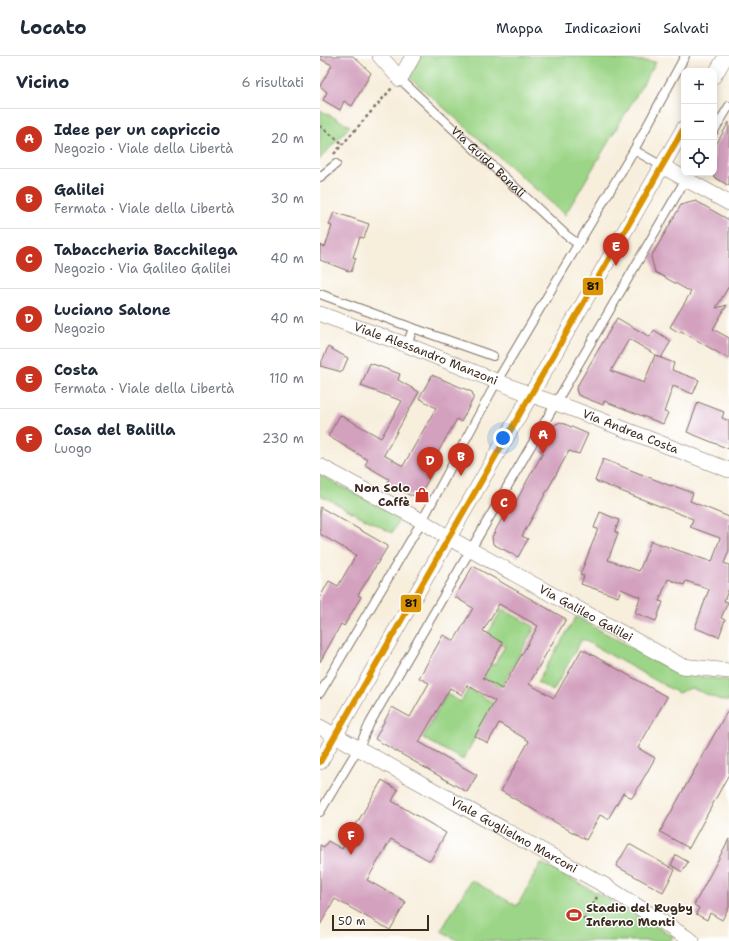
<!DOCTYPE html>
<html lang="it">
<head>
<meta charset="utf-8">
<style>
  body { margin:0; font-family:"Shantell Sans",sans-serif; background:#f2f2f3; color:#1f2937 }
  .controls { position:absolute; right:12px; top:12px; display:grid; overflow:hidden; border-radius:8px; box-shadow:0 2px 10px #0003 }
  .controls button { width:36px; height:36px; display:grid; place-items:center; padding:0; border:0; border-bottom:1px solid #e0e1e3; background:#fff; color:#1f2937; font:20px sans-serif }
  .scale { position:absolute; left:12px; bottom:10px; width:97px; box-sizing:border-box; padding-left:4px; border:2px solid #3b2a1e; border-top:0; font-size:11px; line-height:14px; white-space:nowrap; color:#3b2a1e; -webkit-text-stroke:3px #fff; paint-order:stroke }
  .you { position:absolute; left:183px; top:382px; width:14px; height:14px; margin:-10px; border:3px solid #fff; border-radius:50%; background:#1a73e8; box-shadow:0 0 0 6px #1a73e833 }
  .badge { display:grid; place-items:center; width:26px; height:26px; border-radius:50%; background:#c8321e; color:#fff; font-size:13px; font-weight:700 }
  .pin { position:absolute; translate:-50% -33px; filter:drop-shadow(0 1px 2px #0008) }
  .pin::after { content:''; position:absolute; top:21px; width:14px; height:12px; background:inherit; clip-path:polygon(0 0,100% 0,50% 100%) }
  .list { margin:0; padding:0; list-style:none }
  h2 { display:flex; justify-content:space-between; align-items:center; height:52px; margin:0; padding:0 16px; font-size:17px }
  h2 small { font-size:13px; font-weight:400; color:#747a83 }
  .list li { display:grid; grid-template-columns:26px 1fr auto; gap:12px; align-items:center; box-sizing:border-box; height:60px; padding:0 16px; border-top:1px solid #e0e1e3 }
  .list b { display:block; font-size:15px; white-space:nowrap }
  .list p { margin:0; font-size:13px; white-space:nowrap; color:#747a83 }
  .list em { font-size:13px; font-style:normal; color:#747a83 }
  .icon { flex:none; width:22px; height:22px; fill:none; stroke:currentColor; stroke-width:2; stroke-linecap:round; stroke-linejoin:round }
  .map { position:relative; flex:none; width:409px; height:885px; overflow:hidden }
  header { display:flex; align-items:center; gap:24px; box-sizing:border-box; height:56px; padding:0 20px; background:#fff; border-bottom:1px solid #e0e1e3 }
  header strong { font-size:19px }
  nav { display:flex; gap:22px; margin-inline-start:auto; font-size:14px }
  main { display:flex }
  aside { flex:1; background:#fff }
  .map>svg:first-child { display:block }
  .green { fill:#9cd587; stroke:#6c8052 }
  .building { fill:#d3a0be; fill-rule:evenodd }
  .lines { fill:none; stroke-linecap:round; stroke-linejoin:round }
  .service-casing { stroke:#7d6f60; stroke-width:10 }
  .minor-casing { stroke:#7d6f60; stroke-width:16 }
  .path { stroke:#7d6f60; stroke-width:2.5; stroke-dasharray:3 3; stroke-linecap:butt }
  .service { stroke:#fff; stroke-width:8 }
  .minor { stroke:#fff; stroke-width:15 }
  .bus-1-casing { stroke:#fff; stroke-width:9 }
  .bus-1 { stroke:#db9304; stroke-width:6 }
  .labels { text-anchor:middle; stroke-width:3; stroke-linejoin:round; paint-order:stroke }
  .street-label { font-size:12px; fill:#3b2a1e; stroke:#fff }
  .poi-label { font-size:12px; font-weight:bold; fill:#3b2a1e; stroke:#fff; text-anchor:end }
  .line-badge { stroke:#fff; stroke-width:1.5 }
  .pale-badge-label { font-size:11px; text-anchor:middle; font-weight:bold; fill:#111 }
</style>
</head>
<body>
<header>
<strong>Locato</strong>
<nav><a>Mappa</a><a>Indicazioni</a><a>Salvati</a></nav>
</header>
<main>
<aside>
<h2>Vicino<small>6 risultati</small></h2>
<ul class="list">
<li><span class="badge">A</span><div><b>Idee per un capriccio</b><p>Negozio · Viale della Libertà</p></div><em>20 m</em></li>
<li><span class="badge">B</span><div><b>Galilei</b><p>Fermata · Viale della Libertà</p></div><em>30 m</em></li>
<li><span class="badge">C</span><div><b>Tabaccheria Bacchilega</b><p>Negozio · Via Galileo Galilei</p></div><em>40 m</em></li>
<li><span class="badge">D</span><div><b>Luciano Salone</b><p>Negozio</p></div><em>40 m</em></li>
<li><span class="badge">E</span><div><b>Costa</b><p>Fermata · Viale della Libertà</p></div><em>110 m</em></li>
<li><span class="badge">F</span><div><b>Casa del Balilla</b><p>Luogo</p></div><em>230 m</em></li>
</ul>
</aside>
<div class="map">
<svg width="409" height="885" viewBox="0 0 409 885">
  <rect width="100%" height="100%" fill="#fff"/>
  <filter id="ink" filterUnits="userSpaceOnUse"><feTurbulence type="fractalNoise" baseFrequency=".025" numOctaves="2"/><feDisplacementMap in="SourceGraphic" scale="8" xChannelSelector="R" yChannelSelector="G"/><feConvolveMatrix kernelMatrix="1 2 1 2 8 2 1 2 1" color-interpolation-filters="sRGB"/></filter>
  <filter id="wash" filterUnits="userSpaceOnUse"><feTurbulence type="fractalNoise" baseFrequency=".012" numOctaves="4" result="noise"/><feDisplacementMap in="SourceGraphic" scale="16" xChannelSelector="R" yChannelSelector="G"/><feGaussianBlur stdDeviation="0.9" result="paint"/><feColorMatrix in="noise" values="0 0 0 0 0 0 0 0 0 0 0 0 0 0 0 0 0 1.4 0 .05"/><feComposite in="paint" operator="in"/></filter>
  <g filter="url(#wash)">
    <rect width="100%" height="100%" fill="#f7eedc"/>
    <g class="green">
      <polygon points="100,0 254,0 336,6 245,159 89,21"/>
      <polygon points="0,54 30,70 0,103"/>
      <polygon points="0,419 80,462 72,477 0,439"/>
      <polygon points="182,553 215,571 181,631 154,616 162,603 174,609 185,590 167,579"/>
      <polygon points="256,561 361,619 409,624 409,645 403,645 371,632 358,637 262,583 233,635 217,626"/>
      <polygon points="148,633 174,647 143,704 103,682 127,638 141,646"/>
      <polygon points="221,807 279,838 353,880 350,885 139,885 121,875 151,824 197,850"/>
    </g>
    <g id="blocks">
      <g class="building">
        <polygon points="0,0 33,0 51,17 32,50 24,45 20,54 3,44 7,36 0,30 12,9 0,3"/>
        <polygon points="409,66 409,130 394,121 394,92"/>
        <polygon points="376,145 409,164 409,230 396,252 407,249 393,273 409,282 409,303 361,275 360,277 350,271 371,236 335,216 331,201 361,149"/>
        <polygon points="14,156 49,168 44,182 40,181 33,201 36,202 31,216 0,204 0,189 5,191 12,170 9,169"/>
        <path d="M297 262 330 281 334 274 351 285 341 302 354 307 352 314 379 324 373 338 353 330 344 356 348 357 343 368 284 345 283 349 258 339 256 333 260 325ZM309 283 341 302 335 299 324 327 291 315Z"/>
        <polygon points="8,291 28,302 22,316 0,310"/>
        <polygon points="50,307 80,318 78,324 99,336 64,399 83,410 116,352 99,342 112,319 152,336 153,339 153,343 141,366 137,363 109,412 114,414 102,435 95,439 89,439 67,427 69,423 45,409 48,404 8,380 20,359 61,382 82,345 41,330"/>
        <polygon points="378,346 404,356 402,362 409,365 409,393 367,376"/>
        <polygon points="240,366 268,378 259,398 249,395 202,480 208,483 198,501 173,488 172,481 186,455 190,457 208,423 223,397 220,395 233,370"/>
        <polygon points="283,403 351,430 351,429 373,437 370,445 409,461 409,495 404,507 409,509 409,532 404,545 408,546 401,562 405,564 399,581 375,572 389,533 366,525 364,529 348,523 339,545 343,546 336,565 315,557 320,541 301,533 298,541 261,528 264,520 260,519 278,473 274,472 280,456 299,464 295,476 298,477 288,504 319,515 331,485 392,506 400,482 370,471 373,463 275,425"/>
        <polygon points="0,451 68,490 38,539 41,541 24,570 21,568 0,606 0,541 9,525 18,530 36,499 0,478"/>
        <path d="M153 510 246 563 209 628 234 642 262 593 347 641 318 692 335 702 326 718 312 742 303 737 288 763 280 759 266 784 181 735 209 685 179 667 168 687 155 680 175 645 147 629 142 639 130 632 99 686 157 719 147 736 55 683 72 651 90 661 109 627 99 622 123 579 134 585 153 552 135 541ZM179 548 218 570 182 633 163 622 183 587 163 575Z"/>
        <polygon points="409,652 409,718 369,792 340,776"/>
        <polygon points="62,724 78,734 72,745 126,777 110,805 71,783 47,824 86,846 70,874 15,843 0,869 0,789 4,791 8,785 22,793"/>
        <polygon points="409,783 409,851 402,864 390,857 387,864 376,858 379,852 374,849"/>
        <polygon points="309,788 355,814 343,836 296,810"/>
        <polygon points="356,799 368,806 362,816 351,809"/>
      </g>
    </g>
  </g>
  <g filter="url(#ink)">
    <use href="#blocks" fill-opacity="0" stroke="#7d6f60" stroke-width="1"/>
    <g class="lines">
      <g class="service-casing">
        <g id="service">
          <path id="s1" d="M80 23 246 179 258 188"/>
          <polyline points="394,75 409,50"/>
          <polyline points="314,94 365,0"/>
          <polyline points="0,121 16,108"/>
          <polyline points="0,238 93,272 87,289"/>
          <polyline points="93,272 173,300"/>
          <polyline points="0,637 102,465 177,325 314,94 342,110"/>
          <polyline points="0,756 39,691 50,667 367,121"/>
        </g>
      </g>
      <g class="minor-casing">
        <g id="minor">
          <polyline points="60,0 80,23 93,0"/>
          <polyline points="394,20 406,0"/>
          <polyline points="342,110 409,147"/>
          <path id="s2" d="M0 258 87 289 211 339 250 352 409 414"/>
          <path id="s3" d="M0 410 102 465 129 482 362 610 409 615"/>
          <path id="s4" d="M0 671 284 829 372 885"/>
          <polyline points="0,706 364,72"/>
        </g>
      </g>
      <g class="path">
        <polyline points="0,70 23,88"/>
        <polyline points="14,98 72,32"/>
        <polyline points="263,864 277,841"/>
      </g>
      <use href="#service" class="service"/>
      <use href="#minor" class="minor"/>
      <g class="bus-1-casing">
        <polyline id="bus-1" points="0,706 364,72"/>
      </g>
      <use href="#bus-1" class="bus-1"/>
    </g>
  </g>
  <defs>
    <g id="shop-bare" transform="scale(1.2)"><path d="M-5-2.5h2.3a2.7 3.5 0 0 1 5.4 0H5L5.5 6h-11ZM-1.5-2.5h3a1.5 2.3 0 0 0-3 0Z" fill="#c8321e" stroke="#fff" stroke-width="2.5" paint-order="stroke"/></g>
    <g id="stadium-bare" transform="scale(1.2)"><path d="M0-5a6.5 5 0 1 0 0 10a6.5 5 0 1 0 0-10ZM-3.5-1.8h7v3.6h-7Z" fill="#c8321e" stroke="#fff" stroke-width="2.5" paint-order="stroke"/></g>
  </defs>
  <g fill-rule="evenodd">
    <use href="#shop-bare" x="102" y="439"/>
    <use href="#stadium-bare" x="254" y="859"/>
  </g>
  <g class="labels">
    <g class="street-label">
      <text dy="4" stroke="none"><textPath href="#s1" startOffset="121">Via Guido Bonali</textPath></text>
      <text dy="4" stroke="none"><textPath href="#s2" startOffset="113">Viale Alessandro Manzoni</textPath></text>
      <text dy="4" stroke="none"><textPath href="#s2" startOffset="332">Via Andrea Costa</textPath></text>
      <text dy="4" stroke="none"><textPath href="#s3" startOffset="304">Via Galileo Galilei</textPath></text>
      <text dy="4" stroke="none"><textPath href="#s4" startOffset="222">Viale Guglielmo Marconi</textPath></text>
    </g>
    <g class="poi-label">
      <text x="90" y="436">Non Solo<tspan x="90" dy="14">Caffè</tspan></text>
      <text x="266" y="856" text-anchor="start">Stadio del Rugby<tspan x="266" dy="14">Inferno Monti</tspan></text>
    </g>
  </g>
  <g class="line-badge">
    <rect x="262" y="221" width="22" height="19" rx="4" fill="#db9304"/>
    <rect x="80" y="538" width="22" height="19" rx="4" fill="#db9304"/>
  </g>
  <g class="pale-badge-label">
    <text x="273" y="234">81</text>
    <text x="91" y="551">81</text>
  </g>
</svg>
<div class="controls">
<button>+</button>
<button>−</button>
<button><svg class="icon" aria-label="locate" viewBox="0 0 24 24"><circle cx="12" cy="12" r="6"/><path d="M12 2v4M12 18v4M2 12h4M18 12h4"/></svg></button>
</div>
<div class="scale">50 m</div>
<div class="you"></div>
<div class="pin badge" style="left:223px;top:398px">A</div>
<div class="pin badge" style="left:141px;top:420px">B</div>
<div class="pin badge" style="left:184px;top:466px">C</div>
<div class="pin badge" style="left:110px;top:424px">D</div>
<div class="pin badge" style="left:296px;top:210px">E</div>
<div class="pin badge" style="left:31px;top:799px">F</div>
</div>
</main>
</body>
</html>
